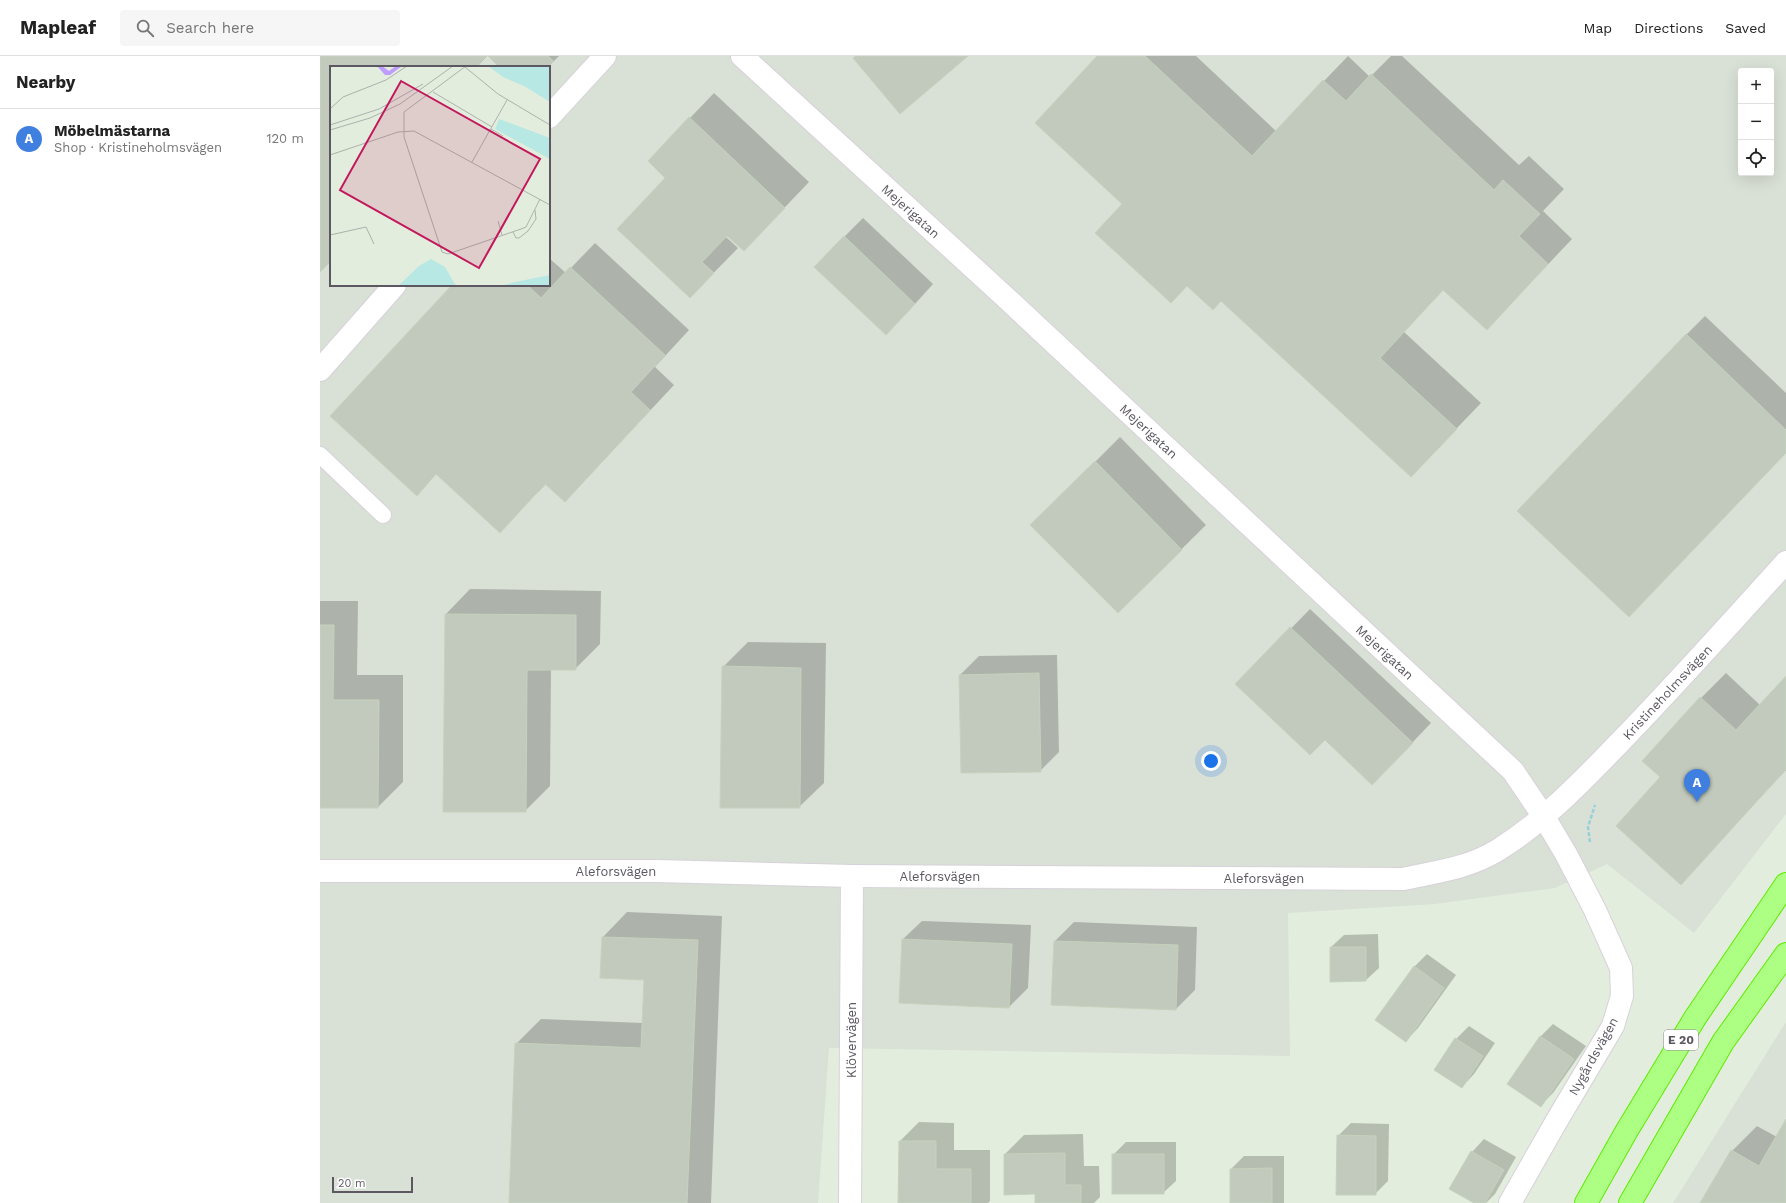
<!DOCTYPE html>
<html lang="en">
<head>
<meta charset="utf-8">
<style>
  body { margin:0; font-family:"Work Sans",sans-serif; background:#f6f6f6; color:#222 }
  .controls { position:absolute; right:12px; top:12px; display:grid; overflow:hidden; border-radius:4px; box-shadow:0 4px 16px #0002 }
  .controls button { width:36px; height:36px; display:grid; place-items:center; padding:0; border:0; border-bottom:1px solid #e0e0e0; background:#fff; color:#222; font:20px sans-serif }
  .scale { position:absolute; left:12px; bottom:10px; width:81px; box-sizing:border-box; padding-left:4px; border:2px solid #5c5761; border-top:0; font-size:11px; line-height:14px; white-space:nowrap; color:#5c5761; -webkit-text-stroke:3px #fff; paint-order:stroke }
  .you { position:absolute; left:891px; top:705px; width:14px; height:14px; margin:-10px; border:3px solid #fff; border-radius:50%; background:#1a73e8; box-shadow:0 0 0 6px #1a73e833 }
  .badge { display:grid; place-items:center; width:26px; height:26px; border-radius:50%; background:#db2777; color:#fff; font-size:13px; font-weight:700 }
  .pin { position:absolute; translate:-50% -33px; filter:drop-shadow(0 1px 2px #0008) }
  .pin::after { content:''; position:absolute; top:21px; width:14px; height:12px; background:inherit; clip-path:polygon(0 0,100% 0,50% 100%) }
  .list { margin:0; padding:0; list-style:none }
  h2 { display:flex; justify-content:space-between; align-items:center; height:52px; margin:0; padding:0 16px; font-size:17px }
  h2 small { font-size:13px; font-weight:400; color:#767676 }
  .list li { display:grid; grid-template-columns:26px 1fr auto; gap:12px; align-items:center; box-sizing:border-box; height:60px; padding:0 16px; border-top:1px solid #e0e0e0 }
  .list b { display:block; font-size:15px; white-space:nowrap }
  .list p { margin:0; font-size:13px; white-space:nowrap; color:#767676 }
  .list em { font-size:13px; font-style:normal; color:#767676 }
  .icon { flex:none; width:22px; height:22px; fill:none; stroke:currentColor; stroke-width:2; stroke-linecap:round; stroke-linejoin:round }
  .map { position:relative; flex:none; width:1466px; height:1147px; overflow:hidden }
  header { display:flex; align-items:center; gap:24px; box-sizing:border-box; height:56px; padding:0 20px; background:#fff; border-bottom:1px solid #e0e0e0 }
  header strong { font-size:19px }
  nav { display:flex; gap:22px; margin-inline-start:auto; font-size:14px }
  .search { width:280px; height:36px; background:#f6f6f6; display:flex; align-items:center; gap:10px; box-sizing:border-box; padding:0 14px; border-radius:4px; color:#767676; font-size:15px }
  main { display:flex }
  aside { flex:1; background:#fff }
  .map>svg:first-child { display:block }
  .industrial { fill:#d9e0d6; fill-rule:evenodd }
  .shadow { fill:#0003 }
  .building { fill:#c2cabd; stroke:#c5d2bc }
  .lines { fill:none; stroke-linecap:round; stroke-linejoin:round }
  .service-casing { stroke:#d7d2da; stroke-width:18 }
  .minor-casing { stroke:#d7d2da; stroke-width:24 }
  .tertiary-casing { stroke:#d7d2da; stroke-width:24 }
  .motorway-casing { stroke:#5deb00; stroke-width:24 }
  .path { stroke:#99cfdb; stroke-width:2.5; stroke-dasharray:4 2; stroke-linecap:butt }
  .service { stroke:#fff; stroke-width:16 }
  .minor { stroke:#fff; stroke-width:22 }
  .tertiary { stroke:#fff; stroke-width:22 }
  .motorway { stroke:#adff83; stroke-width:22 }
  .labels { text-anchor:middle; stroke-width:4; stroke-linejoin:round; paint-order:stroke }
  .shield { fill:#fff; stroke:#8d8990; stroke-width:1 }
  .shield-label { font-size:12px; font-weight:bold; fill:#5c5761 }
  .street-label { font-size:13px; fill:#5c5761; stroke:#fff }
  .inset-road { fill:none; stroke:#adb1ac; stroke-width:1 }
  .view { fill:#c2185b; fill-opacity:0.15; stroke:#c2185b; stroke-width:2 }
  .inset-edge { fill:none; stroke:#5c5761; stroke-width:2 }
</style>
</head>
<body>
<header>
<strong>Mapleaf</strong>
<div class="search"><svg class="icon" aria-label="search" viewBox="0 0 24 24"><circle cx="10" cy="10" r="6"/><path d="M15 15l6 6"/></svg>Search here</div>
<nav><a>Map</a><a>Directions</a><a>Saved</a></nav>
</header>
<main>
<aside>
<h2>Nearby<small></small></h2>
<ul class="list">
<li><span class="badge" style="background:#3f7fe0">A</span><div><b>Möbelmästarna</b><p>Shop · Kristineholmsvägen</p></div><em>120 m</em></li>
</ul>
</aside>
<div class="map">
<svg width="1466" height="1147" viewBox="0 0 1466 1147">
  <rect width="100%" height="100%" fill="#e3edde"/>
  <g class="industrial">
    <path d="M0 0H1466V758L1374 877 1287 808 1235 832 1115 848 968 857 970 1000 509 992 498 1147H0ZM11 11H229V229H11ZM1421 15H1451V117H1421Z"/>
    <polygon points="1466,966 1466,1147 1353,1147"/>
  </g>
  <g class="shadow">
    <polygon points="0,0 167,0 157,11 11,11 11,205 0,216"/>
    <polygon points="169,0 239,0 228,11 181,11"/>
    <polygon points="779,0 876,0 956,75 1028,0 1050,21 1071,0 1082,0 1199,109 1209,100 1244,133 1223,155 1252,183 1167,273 1124,233 1084,276 1161,347 1115,395 803,148"/>
    <polygon points="394,37 489,126 448,169 408,179 406,181 418,192 370,241 347,122 370,62"/>
    <polygon points="543,162 613,228 585,259 524,181"/>
    <polygon points="275,187 369,274 335,311 354,329 269,420 226,428 180,475 117,417 96,438 133,229 229,229 229,202 246,217"/>
    <polygon points="1385,260 1466,337 1466,396 1366,279"/>
    <polygon points="800,381 886,469 798,556 712,469"/>
    <polygon points="150,533 281,535 280,588 255,613 231,613 230,730 205,755 126,558"/>
    <polygon points="0,545 38,545 37,619 83,619 83,726 58,751 0,751"/>
    <polygon points="990,553 1111,667 1071,709 1005,683 917,628"/>
    <polygon points="428,586 506,587 504,727 479,751 403,611"/>
    <polygon points="737,599 739,696 720,715 640,619 659,600"/>
    <polygon points="1406,617 1440,649 1466,621 1466,714 1361,827 1341,721 1381,642"/>
    <polygon points="307,856 402,860 391,1147 190,1147 196,988 221,963 323,967 325,923 281,921 283,881"/>
    <polygon points="602,865 711,869 708,932 689,951 583,883"/>
    <polygon points="754,866 877,871 875,934 856,953 735,885"/>
    <polygon points="1058,878 1059,912 1046,924 1011,891 1024,879"/>
    <polygon points="1107,898 1136,919 1098,972 1086,985 1094,911"/>
    <polygon points="1233,968 1266,990 1233,1037 1220,1050 1189,1028 1221,980"/>
    <polygon points="1149,970 1175,987 1154,1018 1142,1031 1115,1014 1136,983"/>
    <polygon points="1466,1065 1466,1147 1382,1147 1412,1095 1437,1070 1457,1081"/>
    <polygon points="599,1066 634,1067 634,1094 670,1094 670,1145 668,1147 579,1147 580,1085"/>
    <polygon points="1031,1067 1069,1068 1068,1125 1055,1138 1018,1080"/>
    <polygon points="763,1078 764,1110 779,1110 780,1141 774,1147 716,1147 716,1137 685,1098 704,1079"/>
    <polygon points="1164,1083 1196,1101 1175,1138 1166,1147 1156,1147 1152,1096"/>
    <polygon points="806,1086 856,1086 856,1125 843,1137 793,1099"/>
    <polygon points="924,1100 964,1100 964,1147 911,1147 911,1113"/>
  </g>
  <g class="building">
    <polygon points="0,0 166,0 156,11 11,11 11,204 0,216"/>
    <polygon points="168,0 228,0 233,5 228,11 179,11"/>
    <polygon points="536,0 648,0 580,58 533,2"/>
    <polygon points="777,0 825,0 932,100 1003,24 1026,45 1051,18 1174,134 1183,124 1220,158 1199,180 1228,208 1167,274 1123,234 1060,302 1137,373 1091,421 901,245 893,254 867,230 851,247 775,177 802,148 715,67"/>
    <polygon points="369,61 465,152 424,195 407,180 382,206 394,217 370,242 297,173 345,122 328,105"/>
    <polygon points="524,180 595,248 566,279 494,211"/>
    <polygon points="250,211 345,299 311,336 330,354 245,446 225,428 180,477 116,418 97,440 10,360 132,229 207,229 221,242"/>
    <polygon points="1366,278 1466,374 1466,397 1309,561 1197,455"/>
    <polygon points="775,405 862,494 798,557 710,469"/>
    <polygon points="125,558 256,559 256,614 207,614 206,756 123,756"/>
    <polygon points="0,569 14,569 13,644 59,644 58,752 0,752"/>
    <polygon points="970,571 1093,687 1052,729 1005,684 990,699 915,628"/>
    <polygon points="402,610 481,612 480,752 400,752"/>
    <polygon points="719,617 721,716 641,717 639,619"/>
    <polygon points="1466,620 1466,713 1361,829 1296,770 1340,721 1322,705 1380,641 1416,674"/>
    <polygon points="282,881 378,884 367,1147 189,1147 195,987 321,992 324,924 280,922"/>
    <polygon points="582,883 692,888 689,952 579,947"/>
    <polygon points="734,885 858,889 856,954 731,949"/>
    <polygon points="1010,891 1046,891 1046,925 1010,926"/>
    <polygon points="1094,910 1124,932 1086,986 1055,964"/>
    <polygon points="1220,980 1254,1003 1221,1051 1187,1028"/>
    <polygon points="1135,982 1163,1000 1142,1032 1114,1014"/>
    <polygon points="1466,1063 1466,1147 1380,1147 1411,1094 1439,1110"/>
    <polygon points="1017,1079 1056,1080 1056,1139 1016,1139"/>
    <polygon points="579,1085 616,1085 616,1113 651,1113 651,1147 578,1147"/>
    <polygon points="1151,1095 1184,1114 1165,1147 1154,1147 1129,1133"/>
    <polygon points="745,1097 745,1129 761,1129 761,1147 715,1147 715,1138 684,1139 684,1098"/>
    <rect x="792" y="1098" width="52" height="40"/>
    <polygon points="952,1112 952,1147 910,1147 910,1113"/>
  </g>
  <g class="lines">
    <g class="service-casing">
      <polyline id="service" points="0,399 63,459"/>
    </g>
    <g class="minor-casing">
      <g id="minor">
        <polyline points="422,0 683,239 1193,715 1224,761 1246,798 1275,854 1301,912 1302,940 1293,970 1236,1066 1190,1147"/>
        <polyline points="229,61 285,0"/>
        <polyline points="0,314 75,229"/>
        <polyline points="530,1147 532,820"/>
      </g>
    </g>
    <g class="tertiary-casing">
      <path id="tertiary" d="M0 815H337L532 820 1083 823C1116 816 1149 812 1178 794 1226 764 1263 724 1302 684 1358 626 1412 566 1466 506"/>
    </g>
    <g class="motorway-casing">
      <g id="motorway">
        <polyline points="1266,1147 1306,1076 1375,962 1466,828"/>
        <polyline points="1310,1147 1403,986 1466,898"/>
      </g>
    </g>
    <polyline class="path" points="1270,786 1268,771 1275,749"/>
    <use href="#service" class="service"/>
    <use href="#minor" class="minor"/>
    <use href="#tertiary" class="tertiary"/>
    <use href="#motorway" class="motorway"/>
  </g>
  <g class="labels">
    <rect class="shield" x="1344" y="974" width="34" height="20" rx="3"/>
    <g class="shield-label">
      <text x="1361" y="988">E 20</text>
    </g>
    <g class="street-label">
      <text transform="translate(591 155) rotate(42)" y="5">Mejerigatan</text>
      <text transform="translate(829 375) rotate(43)" y="5">Mejerigatan</text>
      <text transform="translate(1065 596) rotate(43)" y="5">Mejerigatan</text>
      <text transform="translate(1347 636) rotate(-47)" y="5">Kristineholmsvägen</text>
      <text x="296" y="820">Aleforsvägen</text>
      <text x="620" y="825">Aleforsvägen</text>
      <text x="944" y="827">Aleforsvägen</text>
      <text transform="translate(531 984) rotate(-90)" y="5">Klövervägen</text>
      <text transform="translate(1273 1000) rotate(-61)" y="5">Nygårdsvägen</text>
    </g>
  </g>
  <g transform="translate(10 10)">
    <rect width="220" height="220" fill="#e3edde"/>
    <path d="M158 0H220V36L194 20 173 11ZM169 53 220 72V93L165 63ZM101 193 115 201 126 220H68L89 200ZM220 209V220H171L185 216Z" fill="#b7e8e3"/>
    <path d="M47 0H52L59 5 66 0H72L60 9H55Z" fill="#bf9cff"/>
    <path class="inset-road" d="M136 0 74 46V71L112 186 118 188 191 163 196 161 210 133M135 1 168 28 220 59M103 26 162 61M0 43 13 31 56 14 77 0M0 59 49 43 93 18M161 63 173 70M0 64 40 52 70 38 123 0M0 89 68 66 84 65 220 139M142 96 177 34M168 155 172 169M183 166 186 172H189L198 165 206 153 205 144M0 169 36 161 44 178"/>
    <path class="view" d="M71 15 210 93 149 202 10 124Z"/>
    <rect width="220" height="220" class="inset-edge"/>
  </g>
</svg>
<div class="controls">
<button>+</button>
<button>−</button>
<button><svg class="icon" aria-label="locate" viewBox="0 0 24 24"><circle cx="12" cy="12" r="6"/><path d="M12 2v4M12 18v4M2 12h4M18 12h4"/></svg></button>
</div>
<div class="scale">20 m</div>
<div class="you"></div>
<div class="pin badge" style="left:1377px;top:746px;background:#3f7fe0">A</div>
</div>
</main>
</body>
</html>
